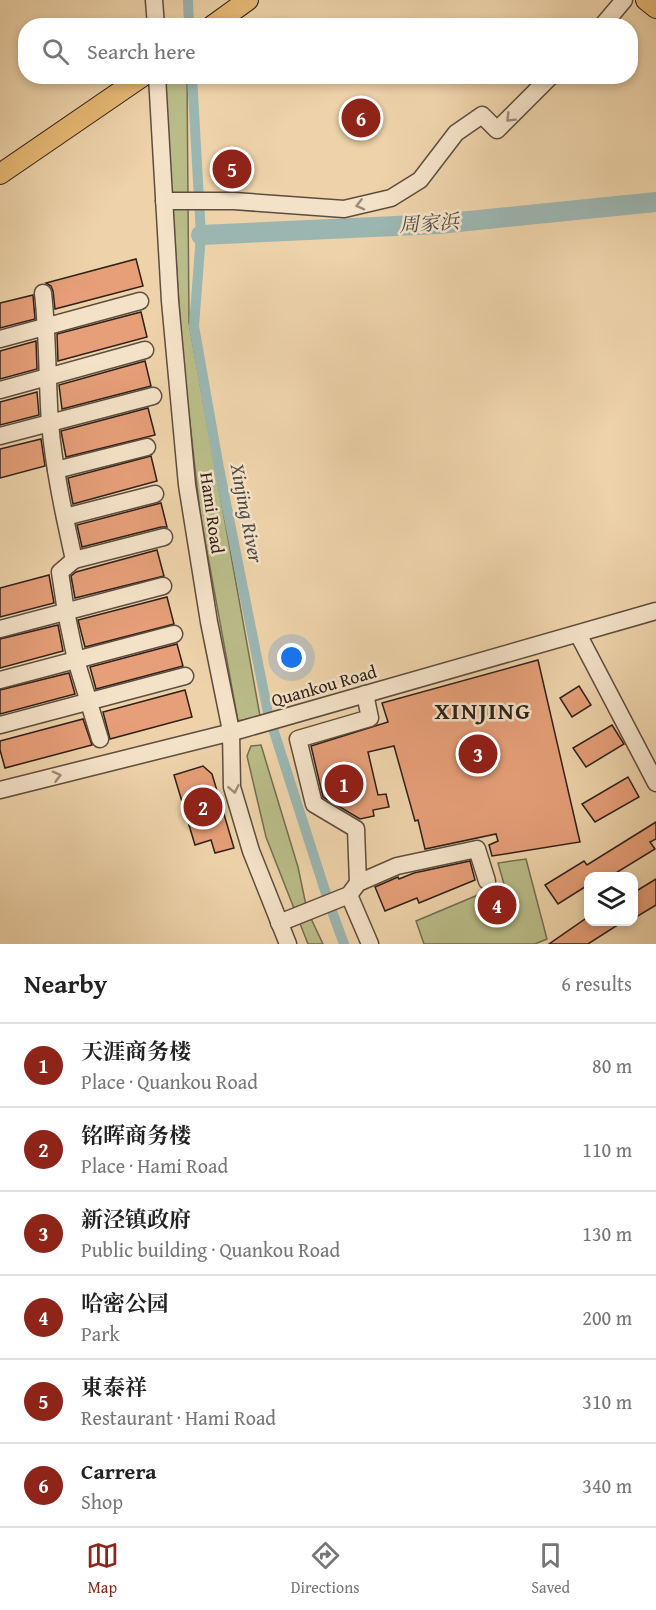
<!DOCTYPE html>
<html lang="en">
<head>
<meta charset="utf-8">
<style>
  body { margin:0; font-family:"Gentium Book Plus","Noto Serif SC",serif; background:#f2f2f2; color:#222 }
  .controls { position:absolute; right:18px; bottom:18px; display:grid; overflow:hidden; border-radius:12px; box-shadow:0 3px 9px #0003 }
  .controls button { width:54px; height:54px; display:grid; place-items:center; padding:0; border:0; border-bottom:2px solid #e0e0e0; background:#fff; color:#222; font:30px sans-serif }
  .you { position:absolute; left:292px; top:658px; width:21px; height:21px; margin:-15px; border:4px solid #fff; border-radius:50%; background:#1a73e8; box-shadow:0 0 0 9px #1a73e833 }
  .badge { display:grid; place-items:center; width:39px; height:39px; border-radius:50%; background:#8f2418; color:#fff; font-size:20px; font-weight:700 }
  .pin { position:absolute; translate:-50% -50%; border:3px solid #fff; box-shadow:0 2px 6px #0006 }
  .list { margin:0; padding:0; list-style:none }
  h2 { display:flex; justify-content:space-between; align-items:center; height:78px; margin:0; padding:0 24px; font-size:26px }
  h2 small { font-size:20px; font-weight:400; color:#767676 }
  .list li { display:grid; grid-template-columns:39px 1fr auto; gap:18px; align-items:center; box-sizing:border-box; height:84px; padding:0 24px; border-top:2px solid #e0e0e0 }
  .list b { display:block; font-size:22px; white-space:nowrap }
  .list p { margin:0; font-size:20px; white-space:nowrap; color:#767676 }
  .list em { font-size:20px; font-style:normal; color:#767676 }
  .icon { flex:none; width:33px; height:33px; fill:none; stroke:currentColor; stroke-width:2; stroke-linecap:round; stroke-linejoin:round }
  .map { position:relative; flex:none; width:656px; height:944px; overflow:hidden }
  .search { position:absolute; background:#fff; box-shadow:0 3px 9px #0003; left:18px; right:18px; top:18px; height:66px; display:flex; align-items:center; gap:15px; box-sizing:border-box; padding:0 21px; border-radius:24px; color:#767676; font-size:22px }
  .sheet { height:582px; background:#fff }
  nav { display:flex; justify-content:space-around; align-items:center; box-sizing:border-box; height:84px; border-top:2px solid #e0e0e0; background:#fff; font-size:16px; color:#767676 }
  nav a { display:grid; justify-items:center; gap:3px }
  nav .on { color:#8f2418 }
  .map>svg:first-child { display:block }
  .green { fill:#b9bc88; stroke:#746e51; stroke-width:1.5 }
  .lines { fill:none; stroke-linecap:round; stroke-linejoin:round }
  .canal { stroke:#9bb6b1; stroke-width:10 }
  .river { stroke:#9bb6b1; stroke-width:20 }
  .building { fill:#e69f78; stroke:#2e201a; stroke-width:1.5 }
  .minor-casing { stroke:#5e4d3e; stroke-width:19 }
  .major-casing { stroke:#2e201a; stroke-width:22 }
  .minor { stroke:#f4e2c8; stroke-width:16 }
  .major { stroke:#e7ba75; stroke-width:20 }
  .oneway { stroke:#9b8b7a }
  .labels { text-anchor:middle; stroke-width:5; stroke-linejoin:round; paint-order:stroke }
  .street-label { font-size:18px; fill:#2e201a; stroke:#f4e2c8 }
  .water-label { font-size:20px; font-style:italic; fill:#4f4d47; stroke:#f4e2c8 }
  .district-label { font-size:24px; font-weight:bold; letter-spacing:1.5px; fill:#2e201a; stroke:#f4e2c8 }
</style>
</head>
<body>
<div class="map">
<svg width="656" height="944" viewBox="0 0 656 944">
  <rect width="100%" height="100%" fill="#eed3aa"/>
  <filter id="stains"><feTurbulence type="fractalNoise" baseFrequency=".00333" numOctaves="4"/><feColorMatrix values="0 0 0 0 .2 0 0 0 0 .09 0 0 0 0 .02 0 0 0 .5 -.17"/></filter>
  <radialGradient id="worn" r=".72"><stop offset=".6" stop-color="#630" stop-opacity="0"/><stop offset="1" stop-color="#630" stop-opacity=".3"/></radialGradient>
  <g class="green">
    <polygon points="164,77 187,77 189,322 260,716 238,721 200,513 182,351"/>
    <polygon points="261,745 298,867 307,910 323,944 308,944 266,837 247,756 251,746"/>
    <polygon points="526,859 547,939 535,944 424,944 416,921 504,884 498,863"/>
  </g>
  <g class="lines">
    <g class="canal">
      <polyline points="188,0 189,26"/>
      <polyline points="192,76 201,235 194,326 219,468 268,713 329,903 344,944"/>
    </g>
    <polyline class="river" points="201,235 439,224 656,202"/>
  </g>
  <g class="building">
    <polygon points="136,259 143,286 55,309 53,291 51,286 46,283"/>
    <polygon points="33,295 35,319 0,328 0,303"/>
    <polygon points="141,312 147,337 58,361 57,334"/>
    <polygon points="36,341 37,369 0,379 0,351"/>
    <polygon points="145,361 151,386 62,409 59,385"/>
    <polygon points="37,392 39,415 0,425 0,402"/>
    <polygon points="148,408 155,435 66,457 61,431"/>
    <polygon points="41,439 45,466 0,478 0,449"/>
    <polygon points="151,456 157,481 73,504 68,478"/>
    <polygon points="161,503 167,527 161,527 82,547 77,525"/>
    <polygon points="157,550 164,576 75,598 71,576 76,572"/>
    <polygon points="49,575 54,603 0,617 0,588"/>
    <polygon points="167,597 174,624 85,647 78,620"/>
    <polygon points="58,625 63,651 0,668 0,639"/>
    <polygon points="177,644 183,666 96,689 90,667"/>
    <polygon points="538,660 580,842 492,856 489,845 498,841 496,834 425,849 418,820 415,821 394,746 368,752 378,795 386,794 389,807 373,810 374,816 360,819 323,797 311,746 388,722 382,703"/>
    <polygon points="69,673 75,694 0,714 0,690"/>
    <polygon points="579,686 591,705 572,717 560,698"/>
    <polygon points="185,690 192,717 110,739 103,712"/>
    <polygon points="83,719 92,745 5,768 0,750 0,741"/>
    <polygon points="612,725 624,744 586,767 573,748"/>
    <polygon points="203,766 212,774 234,848 215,853 211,840 195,845 174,775"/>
    <polygon points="628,777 639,797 595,822 582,804"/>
    <polygon points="656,822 656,839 650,842 655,849 611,876 588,876 588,885 558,904 545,885 584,861 587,865"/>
    <polygon points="470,861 475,880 419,903 417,898 385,911 375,887 398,877 399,879 414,873"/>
    <polygon points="656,879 656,905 633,919 633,893"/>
    <polygon points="588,917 588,921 624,921 588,944 549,944"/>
  </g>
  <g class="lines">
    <g class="minor-casing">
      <g id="minor">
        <polyline points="154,0 156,26"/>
        <polyline points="602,26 624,0"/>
        <polyline points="157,76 170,301 187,485 209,622 231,731 232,787 251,851 288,944"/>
        <polyline points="164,201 234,201 344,209 391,198 420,180 456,133 482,115 497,130 551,76"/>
        <path d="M43 293C48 337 47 380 50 423 54 469 64 515 74 560L60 572 66 612 76 660 100 739"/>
        <polyline points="0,339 140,301"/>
        <polyline points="0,390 145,350"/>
        <polyline points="0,436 153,396"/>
        <polyline points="56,470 147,447"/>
        <polyline points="65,517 155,494"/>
        <polyline points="74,560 164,537"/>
        <polyline points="0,629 163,586"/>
        <polyline points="578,634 656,783"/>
        <polyline points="0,680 174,634"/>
        <polyline points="0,725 185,676"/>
        <polyline points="0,790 240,730 656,611"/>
        <polyline points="358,883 356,829 314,804 298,739 370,718 365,694"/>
        <polyline points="349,895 370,944"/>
        <polyline points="279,923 349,895 358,883 397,866 477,849 487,881"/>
      </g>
    </g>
    <g class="major-casing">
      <g id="major">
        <polyline points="646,0 656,8"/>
        <polyline points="212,26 248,0"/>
        <polyline points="0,174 143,76"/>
      </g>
    </g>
    <use href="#minor" class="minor"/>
    <use href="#major" class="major"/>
  </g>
  <defs><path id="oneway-chevron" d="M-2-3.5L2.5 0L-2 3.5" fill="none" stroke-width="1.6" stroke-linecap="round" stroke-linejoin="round" transform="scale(1.5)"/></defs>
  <g class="oneway">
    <use href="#oneway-chevron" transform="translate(510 118) rotate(135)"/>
    <use href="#oneway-chevron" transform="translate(360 205) rotate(166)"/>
    <use href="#oneway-chevron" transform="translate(57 776) rotate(-14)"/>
    <use href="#oneway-chevron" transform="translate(234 789) rotate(79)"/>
  </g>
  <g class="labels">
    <g class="street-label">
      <text transform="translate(212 513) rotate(82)" y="6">Hami Road</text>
      <text transform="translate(324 686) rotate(-16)" y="6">Quankou Road</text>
    </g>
    <g class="water-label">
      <text transform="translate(429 223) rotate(-4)" y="7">周家浜</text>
      <text transform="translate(247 513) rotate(79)" y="7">Xinjing River</text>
    </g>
    <g class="district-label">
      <text x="483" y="719">XINJING</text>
    </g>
  </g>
  <rect width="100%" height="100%" filter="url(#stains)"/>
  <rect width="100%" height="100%" fill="url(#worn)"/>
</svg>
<div class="controls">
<button><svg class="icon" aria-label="layers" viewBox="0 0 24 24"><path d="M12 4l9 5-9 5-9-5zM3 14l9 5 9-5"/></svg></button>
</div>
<div class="you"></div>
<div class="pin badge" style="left:344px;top:784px">1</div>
<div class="pin badge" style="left:203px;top:807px">2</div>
<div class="pin badge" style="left:478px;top:754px">3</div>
<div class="pin badge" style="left:497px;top:905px">4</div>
<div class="pin badge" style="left:232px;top:169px">5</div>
<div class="pin badge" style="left:361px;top:118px">6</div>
<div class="search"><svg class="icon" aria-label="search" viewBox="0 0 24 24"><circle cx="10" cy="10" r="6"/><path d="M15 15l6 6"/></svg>Search here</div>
</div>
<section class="sheet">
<h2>Nearby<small>6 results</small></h2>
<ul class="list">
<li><span class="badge">1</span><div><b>天涯商务楼</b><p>Place · Quankou Road</p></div><em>80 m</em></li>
<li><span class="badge">2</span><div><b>铭晖商务楼</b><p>Place · Hami Road</p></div><em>110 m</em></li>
<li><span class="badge">3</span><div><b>新泾镇政府</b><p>Public building · Quankou Road</p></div><em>130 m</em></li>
<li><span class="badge">4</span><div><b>哈密公园</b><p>Park</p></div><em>200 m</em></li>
<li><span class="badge">5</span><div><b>東泰祥</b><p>Restaurant · Hami Road</p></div><em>310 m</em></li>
<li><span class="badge">6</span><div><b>Carrera</b><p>Shop</p></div><em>340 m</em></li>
</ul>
</section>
<nav>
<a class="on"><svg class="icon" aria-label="map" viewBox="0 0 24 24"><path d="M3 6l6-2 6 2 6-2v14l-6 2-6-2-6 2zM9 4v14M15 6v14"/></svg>Map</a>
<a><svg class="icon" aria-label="directions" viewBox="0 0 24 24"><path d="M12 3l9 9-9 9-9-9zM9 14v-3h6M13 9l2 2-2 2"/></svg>Directions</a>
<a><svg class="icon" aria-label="saved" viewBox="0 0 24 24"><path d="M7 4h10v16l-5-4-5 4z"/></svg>Saved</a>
</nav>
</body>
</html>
